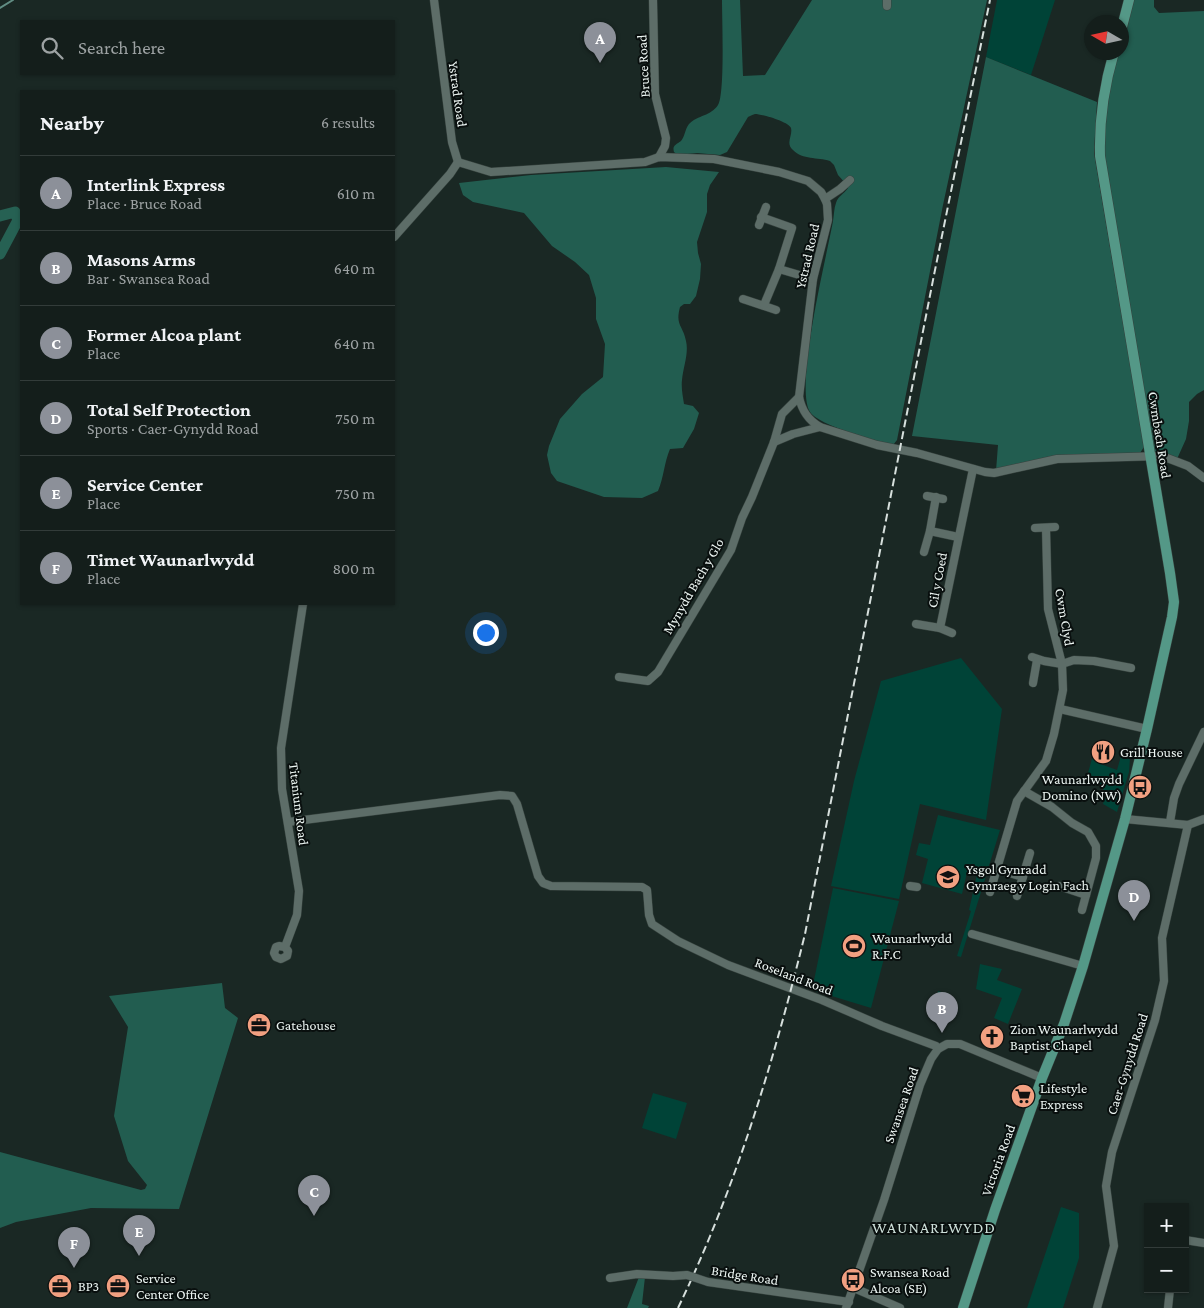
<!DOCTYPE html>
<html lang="en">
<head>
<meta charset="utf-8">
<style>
  body { margin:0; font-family:"Crimson Pro",serif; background:#212b28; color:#f1f3f6 }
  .controls { position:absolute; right:15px; bottom:15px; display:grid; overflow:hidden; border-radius:0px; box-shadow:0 1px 4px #0004 }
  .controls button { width:45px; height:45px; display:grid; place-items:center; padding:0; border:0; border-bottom:1px solid #333c3a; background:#141e1b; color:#f1f3f6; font:25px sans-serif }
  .compass { position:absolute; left:1084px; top:15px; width:45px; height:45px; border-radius:50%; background:#141e1b; box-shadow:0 1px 4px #0004; rotate:279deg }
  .you { position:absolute; left:485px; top:632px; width:18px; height:18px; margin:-12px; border:4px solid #fff; border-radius:50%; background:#1a73e8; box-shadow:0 0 0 8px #1a73e833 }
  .badge { display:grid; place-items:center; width:32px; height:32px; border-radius:50%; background:#8c9099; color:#fff; font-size:16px; font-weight:700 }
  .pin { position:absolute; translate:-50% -41px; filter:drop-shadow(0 1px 2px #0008) }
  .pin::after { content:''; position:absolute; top:26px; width:18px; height:15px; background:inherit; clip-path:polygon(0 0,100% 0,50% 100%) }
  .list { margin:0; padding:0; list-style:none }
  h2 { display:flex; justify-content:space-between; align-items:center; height:65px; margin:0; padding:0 20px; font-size:21px }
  h2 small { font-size:16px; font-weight:400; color:#9da2a3 }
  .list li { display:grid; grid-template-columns:32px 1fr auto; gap:15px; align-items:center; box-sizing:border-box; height:75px; padding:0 20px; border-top:1px solid #333c3a }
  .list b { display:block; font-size:19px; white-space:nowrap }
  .list p { margin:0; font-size:16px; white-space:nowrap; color:#9da2a3 }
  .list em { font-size:16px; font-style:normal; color:#9da2a3 }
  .icon { flex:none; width:28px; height:28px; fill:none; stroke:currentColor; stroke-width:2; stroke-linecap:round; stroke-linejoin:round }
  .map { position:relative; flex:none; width:1204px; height:1308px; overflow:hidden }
  .search { position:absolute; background:#141e1b; box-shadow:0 1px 4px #0004; left:20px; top:20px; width:375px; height:55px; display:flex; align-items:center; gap:12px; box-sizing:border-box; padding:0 18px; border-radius:0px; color:#9da2a3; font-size:19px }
  .panel { position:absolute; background:#141e1b; box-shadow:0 1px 4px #0004; left:20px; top:90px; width:375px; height:515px; border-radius:0px }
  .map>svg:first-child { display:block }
  .green { fill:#004337 }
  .forest { fill:#225d50 }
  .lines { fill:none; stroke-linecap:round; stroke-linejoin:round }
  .stream { stroke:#618d83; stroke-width:2 }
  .river { stroke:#266153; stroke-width:11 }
  .minor-casing { stroke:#37433f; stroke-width:9 }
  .major-casing { stroke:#37433f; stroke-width:11 }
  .minor { stroke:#5d6d68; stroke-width:8 }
  .major { stroke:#549887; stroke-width:10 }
  .rail { stroke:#d7e0dd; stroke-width:2; stroke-dasharray:8 4; stroke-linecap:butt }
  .minor-bridge-casing { stroke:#37433f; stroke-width:9; stroke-linecap:butt }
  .minor-bridge { stroke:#5d6d68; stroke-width:8 }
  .labels { text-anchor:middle; stroke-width:4; stroke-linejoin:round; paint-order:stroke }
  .street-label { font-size:14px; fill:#ecf5f2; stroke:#090f0e }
  .poi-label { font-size:14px; fill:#ecf5f2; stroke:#090f0e; text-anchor:start }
  .quarter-label { font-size:16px; letter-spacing:1px; fill:#cddfd9; stroke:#090f0e }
</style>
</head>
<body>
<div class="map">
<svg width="1204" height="1308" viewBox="0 0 1204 1308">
  <rect width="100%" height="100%" fill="#1a2824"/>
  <g class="green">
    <polygon points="997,0 1055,0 1031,75 986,57"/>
    <polygon points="961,658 1002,709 986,820 920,804 899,899 831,886 854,781 881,681"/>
    <path d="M1096 753H1097L1095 762 1117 770 1121 756 1130 758 1129 772 1117 812 1103 804C1108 789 1099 781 1088 773L1093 755Z"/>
    <polygon points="938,815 1000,830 961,957 957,956 971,911 969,910 978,870 968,868 962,894 922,883 928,859 916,855 919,843 930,845"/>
    <polygon points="833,888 899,901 871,1008 812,990"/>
    <polygon points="980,964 1002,969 997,980 1022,989 1008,1024 994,1018 1002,998 976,989"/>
    <polygon points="938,991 949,994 946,1016 939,1014 940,1009 934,1007"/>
    <polygon points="653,1093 687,1103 676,1139 642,1128"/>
    <polygon points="1061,1207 1079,1213 1079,1258 1063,1308 1027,1308"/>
  </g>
  <g class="forest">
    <path d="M722 0H740L743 76 765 75 812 0H987L943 205 897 440 893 445C877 442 818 425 810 412 794 387 827 255 833 221 834 215 834 208 836 203 838 196 844 194 848 188L847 185 838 175 834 165 830 161C817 157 803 160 793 150 785 143 793 136 791 128 789 122 762 114 755 114 752 115 750 116 748 117L727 152 720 155 697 153 678 155 674 152C672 145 676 145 681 141 685 136 685 129 689 124 698 115 711 116 718 105 725 94 722 18 722 0Z"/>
    <path d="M1132 0H1154V7L1159 13 1204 11V390L1197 394 1189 402V421L1186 439 1177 459 1153 454 1104 155C1102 121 1107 86 1117 53L1122 52V37Z"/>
    <polygon points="986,57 1097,102 1094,153 1144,447 1140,453 1057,458 996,471 998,445 912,436"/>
    <path d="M666 167 719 172 710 185 707 194V212L697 242 698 253 701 264 700 279 696 296 690 304H684L680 307C675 326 683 325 686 341 689 353 683 368 682 380 681 388 683 397 684 404L693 406 699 413 694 429 683 448 670 449C664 463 664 477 658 491L642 498 604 497 557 481 551 473 547 455 549 446 560 419 582 394 603 377 605 344 596 319V298L589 275 575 262 552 246 524 213 473 202 463 195 459 183 531 175Z"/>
    <polygon points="222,983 225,1008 238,1018 179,1209 91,1208 16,1222 0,1228 0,1152 141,1190 145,1189 147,1185 128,1161 114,1116 128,1027 109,996"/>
    <polygon points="639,1277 645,1277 642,1304 649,1306 648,1308 627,1308"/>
  </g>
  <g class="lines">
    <polyline class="stream" points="0,8 13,0"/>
    <polyline class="river" points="0,216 15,212 18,220 0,254"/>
    <g class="minor-casing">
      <g id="minor">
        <polyline points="434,0 452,142 458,162"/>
        <polyline points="653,0 655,94 666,138 665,146 659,157"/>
        <polyline points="887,0 887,6"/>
        <path d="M458 162 491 172 645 162 659 157 714 159 779 172 808 181 821 192 825 199 827 204 828 220 813 279 799 397C802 411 808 420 820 427L877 445 917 453 985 472 994 473 1057 459 1162 456 1188 466 1204 478"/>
        <polyline points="825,199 840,189 850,180"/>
        <polyline points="761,217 792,228 779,269 813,279"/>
        <polyline points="759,225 766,207"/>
        <polyline points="394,237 450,174 458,162"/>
        <polyline points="743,299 776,310"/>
        <polyline points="764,305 779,269"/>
        <polyline points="774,442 793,434 820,427"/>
        <polyline points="927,496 943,499"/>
        <polyline points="1035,528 1055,527"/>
        <polyline points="930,531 958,537"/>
        <polyline points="924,552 930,531 936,497"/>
        <polyline points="916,624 940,628 952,633"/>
        <polyline points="940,628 973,469"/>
        <polyline points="1032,657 1044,661 1062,664 1074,660 1094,661 1131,668"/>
        <polyline points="619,677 648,681 658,672 731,550 742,518 752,497 774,442 782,414 799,397"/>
        <polyline points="1033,683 1037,660"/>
        <polyline points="1060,709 1147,729"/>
        <polyline points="1024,791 1052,807 1072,823 1088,832 1096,846 1096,858 1082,910"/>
        <polyline points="1125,819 1188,825 1204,819"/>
        <polyline points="288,822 500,795 512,796 517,804 538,876 543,883 551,886 642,887 647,890 649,915 652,924 678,941 728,965 822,1000 882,1026 936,1046 938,1049"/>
        <polyline points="1170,822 1174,798 1179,784 1204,732"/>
        <polyline points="996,869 1023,877"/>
        <polyline points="910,886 917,887"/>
        <polyline points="1059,886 1086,895"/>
        <polyline points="990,892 1017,801 1046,761 1054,734 1063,690 1062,664 1048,609 1046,528"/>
        <polyline points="1017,896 1030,853"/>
        <polyline points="972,934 1083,966"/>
        <polyline points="285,947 279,946 276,947 274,953 276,957 281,959 287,956 288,951 285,947 297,915 299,891 282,789 281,748 303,604"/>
        <polyline points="1185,1240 1204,1243"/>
        <polyline points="610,1278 637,1274 673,1276 687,1275"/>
        <polyline points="708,1282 849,1302"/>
        <polyline points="854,1288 900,1308"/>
        <polyline points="846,1308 884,1200 920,1085 931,1059 938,1049 947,1044 960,1044 1042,1078"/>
        <polyline points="1097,1308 1114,1246 1106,1186 1112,1152 1155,1020 1164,981 1162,938 1188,825"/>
        <polyline points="1168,1308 1170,1289"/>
      </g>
    </g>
    <g class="major-casing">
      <g id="major">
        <polyline points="1122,27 1129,0"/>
        <path d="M963 1308 995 1210 1042 1078 1064 1024 1083 966 1125 819 1147 729 1172 617 1174 602 1170 573 1100 156C1099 121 1104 86 1114 52"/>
      </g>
    </g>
    <use href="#minor" class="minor"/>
    <use href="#major" class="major"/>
    <path class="rail" d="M678 1308C735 1190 774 1061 805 934L934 275 990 0"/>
    <g class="minor-bridge-casing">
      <polyline id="minor-bridge" points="687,1275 708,1282"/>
    </g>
    <use href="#minor-bridge" class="minor-bridge"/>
  </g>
  <defs>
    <g id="restaurant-disc" transform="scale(1.25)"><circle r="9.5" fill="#f2a081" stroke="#090f0e"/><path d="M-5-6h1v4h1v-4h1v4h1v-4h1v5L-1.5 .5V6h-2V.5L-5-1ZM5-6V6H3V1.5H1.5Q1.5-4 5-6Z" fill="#111"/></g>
    <g id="bus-disc" transform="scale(1.25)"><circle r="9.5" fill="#f2a081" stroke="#090f0e"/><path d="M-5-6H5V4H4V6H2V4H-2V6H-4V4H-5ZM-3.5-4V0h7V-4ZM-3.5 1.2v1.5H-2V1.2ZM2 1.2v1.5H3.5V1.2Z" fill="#111"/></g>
    <g id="school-disc" transform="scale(1.25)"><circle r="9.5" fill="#f2a081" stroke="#090f0e"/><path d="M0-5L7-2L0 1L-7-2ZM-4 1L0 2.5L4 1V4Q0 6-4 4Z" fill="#111"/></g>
    <g id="stadium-disc" transform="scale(1.25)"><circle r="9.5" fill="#f2a081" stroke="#090f0e"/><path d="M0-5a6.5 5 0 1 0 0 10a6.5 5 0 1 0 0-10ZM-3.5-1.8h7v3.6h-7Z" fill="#111"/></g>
    <g id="office-disc" transform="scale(1.25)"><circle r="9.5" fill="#f2a081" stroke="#090f0e"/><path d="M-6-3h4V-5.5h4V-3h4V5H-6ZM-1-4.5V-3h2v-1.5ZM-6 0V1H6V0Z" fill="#111"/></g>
    <g id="church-disc" transform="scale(1.25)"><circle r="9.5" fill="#f2a081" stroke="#090f0e"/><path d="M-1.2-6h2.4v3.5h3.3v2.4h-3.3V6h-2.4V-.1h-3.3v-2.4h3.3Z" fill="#111"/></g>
    <g id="supermarket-disc" transform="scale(1.25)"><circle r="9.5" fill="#f2a081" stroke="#090f0e"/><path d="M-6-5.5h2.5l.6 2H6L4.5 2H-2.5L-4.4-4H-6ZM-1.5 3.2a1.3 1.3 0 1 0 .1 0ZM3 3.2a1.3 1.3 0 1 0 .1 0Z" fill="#111"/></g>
  </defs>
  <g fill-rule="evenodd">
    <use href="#restaurant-disc" x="1103" y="752"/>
    <use href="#bus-disc" x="1140" y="787"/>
    <use href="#school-disc" x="948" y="877"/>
    <use href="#stadium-disc" x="854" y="946"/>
    <use href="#office-disc" x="259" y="1025"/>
    <use href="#church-disc" x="992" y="1037"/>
    <use href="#supermarket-disc" x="1023" y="1096"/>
    <use href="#bus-disc" x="853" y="1280"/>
    <use href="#office-disc" x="60" y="1286"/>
    <use href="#office-disc" x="118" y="1286"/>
  </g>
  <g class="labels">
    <g class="street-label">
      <text transform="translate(643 66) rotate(-93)" y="5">Bruce Road</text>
      <text transform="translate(458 94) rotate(82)" y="5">Ystrad Road</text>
      <text transform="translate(807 256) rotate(-77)" y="5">Ystrad Road</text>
      <text transform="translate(1160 435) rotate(81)" y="5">Cwmbach Road</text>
      <text transform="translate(937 580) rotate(-79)" y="5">Cil y Coed</text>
      <text transform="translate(693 586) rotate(-60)" y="5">Mynydd Bach y Glo</text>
      <text transform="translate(1065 617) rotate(80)" y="5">Cwm Clyd</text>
      <text transform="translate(299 804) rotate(83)" y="5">Titanium Road</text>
      <text transform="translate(794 976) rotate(21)" y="5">Roseland Road</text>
      <text transform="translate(1127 1064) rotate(-72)" y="5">Caer-Gynydd Road</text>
      <text transform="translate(901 1105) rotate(-71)" y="5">Swansea Road</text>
      <text transform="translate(998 1160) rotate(-70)" y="5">Victoria Road</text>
      <text transform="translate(745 1275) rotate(9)" y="5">Bridge Road</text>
    </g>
    <g class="poi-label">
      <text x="1120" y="757">Grill House</text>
      <text x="1122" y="784" text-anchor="end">Waunarlwydd<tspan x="1122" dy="16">Domino (NW)</tspan></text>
      <text x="966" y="874">Ysgol Gynradd<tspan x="966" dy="16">Gymraeg y Login Fach</tspan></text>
      <text x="872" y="943">Waunarlwydd<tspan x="872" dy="16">R.F.C</tspan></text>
      <text x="276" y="1030">Gatehouse</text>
      <text x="1010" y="1034">Zion Waunarlwydd<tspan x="1010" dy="16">Baptist Chapel</tspan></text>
      <text x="1040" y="1093">Lifestyle<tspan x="1040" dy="16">Express</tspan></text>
      <text x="870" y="1277">Swansea Road<tspan x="870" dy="16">Alcoa (SE)</tspan></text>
      <text x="136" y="1283">Service<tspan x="136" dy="16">Center Office</tspan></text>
      <text x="78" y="1291">BP3</text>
    </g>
    <g class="quarter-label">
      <text x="934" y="1233">WAUNARLWYDD</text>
    </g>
  </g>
</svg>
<div class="controls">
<button>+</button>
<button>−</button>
</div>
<svg class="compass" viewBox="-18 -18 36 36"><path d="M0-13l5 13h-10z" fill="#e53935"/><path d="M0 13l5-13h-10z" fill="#9da2a3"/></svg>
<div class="you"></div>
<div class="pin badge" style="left:600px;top:63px">A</div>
<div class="pin badge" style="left:942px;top:1033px">B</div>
<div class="pin badge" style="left:314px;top:1216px">C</div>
<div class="pin badge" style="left:1134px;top:921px">D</div>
<div class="pin badge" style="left:139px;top:1256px">E</div>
<div class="pin badge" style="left:74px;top:1268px">F</div>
<div class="search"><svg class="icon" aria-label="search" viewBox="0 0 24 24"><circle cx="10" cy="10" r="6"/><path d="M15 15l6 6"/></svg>Search here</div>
<section class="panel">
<h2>Nearby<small>6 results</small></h2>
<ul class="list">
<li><span class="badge">A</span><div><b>Interlink Express</b><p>Place · Bruce Road</p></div><em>610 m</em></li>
<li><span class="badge">B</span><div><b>Masons Arms</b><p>Bar · Swansea Road</p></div><em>640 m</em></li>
<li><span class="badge">C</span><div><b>Former Alcoa plant</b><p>Place</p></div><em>640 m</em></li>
<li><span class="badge">D</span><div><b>Total Self Protection</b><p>Sports · Caer-Gynydd Road</p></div><em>750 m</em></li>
<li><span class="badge">E</span><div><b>Service Center</b><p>Place</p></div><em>750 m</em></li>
<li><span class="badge">F</span><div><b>Timet Waunarlwydd</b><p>Place</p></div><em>800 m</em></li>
</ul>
</section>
</div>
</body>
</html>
